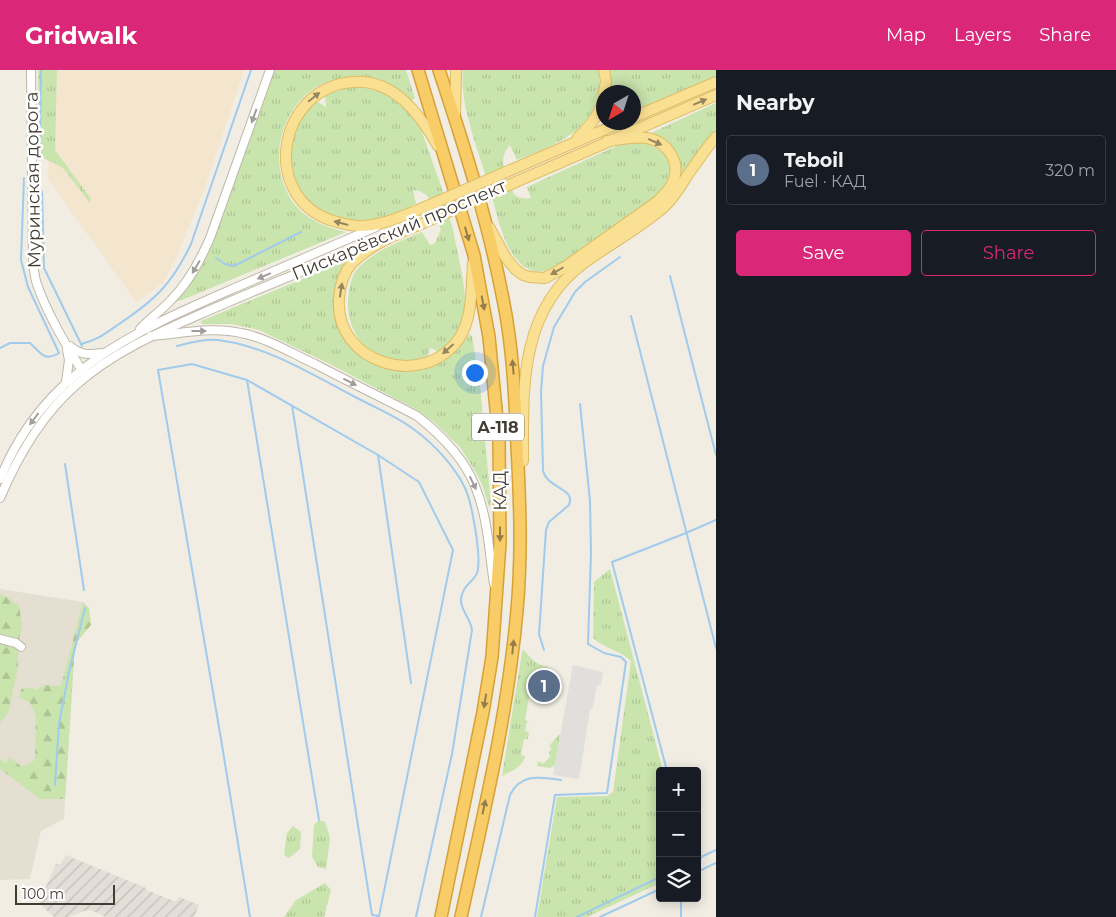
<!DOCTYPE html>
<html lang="en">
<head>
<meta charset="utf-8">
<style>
  body { margin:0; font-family:Montserrat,sans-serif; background:#20242c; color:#f1f3f6 }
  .controls { position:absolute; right:15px; bottom:15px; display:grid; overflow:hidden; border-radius:5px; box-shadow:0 2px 12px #0003 }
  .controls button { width:45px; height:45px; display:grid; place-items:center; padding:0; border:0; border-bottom:1px solid #363941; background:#171b24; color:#f1f3f6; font:25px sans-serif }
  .compass { position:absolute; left:596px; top:15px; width:45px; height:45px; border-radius:50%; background:#171b24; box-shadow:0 2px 12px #0003; rotate:219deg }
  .scale { position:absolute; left:15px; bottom:12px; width:100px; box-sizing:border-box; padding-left:5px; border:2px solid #423d34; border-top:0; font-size:14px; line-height:18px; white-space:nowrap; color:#423d34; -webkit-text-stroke:4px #fff; paint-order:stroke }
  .you { position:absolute; left:474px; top:302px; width:18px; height:18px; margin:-12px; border:4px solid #fff; border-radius:50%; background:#1a73e8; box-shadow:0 0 0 8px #1a73e833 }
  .badge { display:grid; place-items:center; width:32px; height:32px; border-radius:50%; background:#db2777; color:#fff; font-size:16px; font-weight:700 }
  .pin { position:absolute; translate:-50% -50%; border:2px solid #fff; box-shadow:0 1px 5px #0006 }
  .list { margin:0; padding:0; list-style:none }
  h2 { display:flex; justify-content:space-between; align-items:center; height:65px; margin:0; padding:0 20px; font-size:21px }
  h2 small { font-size:16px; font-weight:400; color:#9ea1a6 }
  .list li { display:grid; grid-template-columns:32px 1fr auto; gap:15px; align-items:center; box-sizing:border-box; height:70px; margin:0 10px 10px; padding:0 10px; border:1px solid #363941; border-radius:5px }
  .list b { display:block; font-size:19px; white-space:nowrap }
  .list p { margin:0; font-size:16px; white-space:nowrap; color:#9ea1a6 }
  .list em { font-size:16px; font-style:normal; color:#9ea1a6 }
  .actions { display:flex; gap:10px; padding:15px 20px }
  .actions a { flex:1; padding:11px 0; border:1px solid #db2777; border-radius:5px; text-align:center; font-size:18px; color:#db2777 }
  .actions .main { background:#db2777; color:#fff }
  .icon { flex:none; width:28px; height:28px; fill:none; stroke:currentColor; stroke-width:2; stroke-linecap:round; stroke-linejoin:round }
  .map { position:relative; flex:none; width:716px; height:847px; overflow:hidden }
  header { display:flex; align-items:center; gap:30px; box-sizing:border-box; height:70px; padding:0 25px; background:#db2777; color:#fff }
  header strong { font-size:24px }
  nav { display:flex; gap:28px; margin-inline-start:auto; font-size:18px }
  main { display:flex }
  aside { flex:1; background:#171b24 }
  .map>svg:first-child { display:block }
  .residential { fill:#e5dfd1 }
  .commercial { fill:#f3e5ce }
  .industrial { fill:url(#industrial-furrows) }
  .grass { fill:url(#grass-tufts) }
  .forest { fill:url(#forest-firs) }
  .parking { fill:#e1dfdc }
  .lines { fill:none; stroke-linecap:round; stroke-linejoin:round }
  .stream { stroke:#a1cbec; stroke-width:2 }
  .minor-casing { stroke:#bfb8a9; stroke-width:10 }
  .major-casing { stroke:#debd64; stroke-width:12 }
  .highway-casing { stroke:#d6a138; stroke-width:14 }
  .minor { stroke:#fff; stroke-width:8 }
  .major { stroke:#fae093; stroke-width:10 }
  .highway { stroke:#f8cc67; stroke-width:11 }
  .major-bridge-casing { stroke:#debd64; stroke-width:12; stroke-linecap:butt }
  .major-bridge { stroke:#fae093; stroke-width:10 }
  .oneway { fill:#95865f }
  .oneway2 { fill:#a09e9a }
  .oneway3 { fill:#947d4b }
  .labels { text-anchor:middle; stroke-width:5; stroke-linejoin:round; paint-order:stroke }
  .shield { fill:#fff; stroke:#7b7771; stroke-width:1 }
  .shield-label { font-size:16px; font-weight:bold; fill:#423d34 }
  .street-label { font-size:18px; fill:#423d34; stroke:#fff }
</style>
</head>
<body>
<header>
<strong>Gridwalk</strong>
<nav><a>Map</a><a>Layers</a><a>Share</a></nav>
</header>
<main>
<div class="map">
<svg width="716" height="847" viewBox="0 0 716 847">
  <defs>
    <pattern id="industrial-furrows" width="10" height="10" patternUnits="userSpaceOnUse" patternTransform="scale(1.25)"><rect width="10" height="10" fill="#e3ded8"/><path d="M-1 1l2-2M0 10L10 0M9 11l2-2" fill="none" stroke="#c4bfba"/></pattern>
    <pattern id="grass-tufts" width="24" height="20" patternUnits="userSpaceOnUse" patternTransform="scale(1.25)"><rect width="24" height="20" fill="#c9e4ad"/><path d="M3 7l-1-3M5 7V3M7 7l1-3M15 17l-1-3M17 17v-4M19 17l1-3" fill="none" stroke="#aec495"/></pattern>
    <pattern id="forest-firs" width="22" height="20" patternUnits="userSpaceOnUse" patternTransform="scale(1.25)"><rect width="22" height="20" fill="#c9e4ad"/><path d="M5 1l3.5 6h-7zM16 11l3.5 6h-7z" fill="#aec495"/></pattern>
  </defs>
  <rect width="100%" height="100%" fill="#f1ede3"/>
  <polygon class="residential" points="0,519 83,532 89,538 91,555 75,574 64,749 41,761 30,809 0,810"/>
  <polygon class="commercial" points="50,0 244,0 205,117 177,186 163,213 136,232 48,109"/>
  <polygon class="industrial" points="66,785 146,818 147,820 176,832 179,827 199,835 194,847 106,847 90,840 84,841 69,847 54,847 39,833 56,794 61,794"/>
  <g class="grass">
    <path d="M38 0H57L55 80 91 129 90 133 63 98C52 90 48 94 39 82Z"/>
    <path d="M274 0H406L415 28 411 31C396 16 376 6 353 7 344 8 336 9 327 12 279 30 264 98 296 136 309 151 328 158 346 162L182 230 175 232 199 199 214 165Z"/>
    <path d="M463 0H599C605 56 561 73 517 90L510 75C496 90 507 107 514 124 519 129 524 129 531 128L527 117 623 73C644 69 675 79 669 106 667 115 660 122 654 129L559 196C547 202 535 205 523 196 518 191 512 185 509 178 499 159 495 136 489 116 479 82 459 34 463 0Z"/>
    <polygon points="610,0 716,0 716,7 634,42 634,22 610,22"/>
    <path d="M361 17 386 23 415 46 421 59 442 119 453 160 463 209 466 237 459 262 440 282 430 278 427 288C416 291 405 293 393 291 364 285 346 258 348 229 349 218 351 205 359 197 376 180 401 171 422 162L430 175 435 173 441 160C435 144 434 121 413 120L416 134C395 143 374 152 351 151 312 149 287 113 291 76 291 70 299 50 303 44 306 39 312 35 316 31L326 37 325 25 346 18Z"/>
    <polygon points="716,33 716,60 681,109 679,109 680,102 653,65 653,62"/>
    <path d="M351 189 337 240C342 250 353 277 360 284 381 305 423 307 446 289 455 281 462 272 470 264L472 266 480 315 491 435 489 437 483 417 477 404 460 377 436 354 419 341 330 294 259 260 232 254H202L201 251Z"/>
    <path d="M610 499 663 701H660V813L587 847H537L557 727 607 726 613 722 631 591C619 580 606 579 593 568L594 512Z"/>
    <path d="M524 580C532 590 536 594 548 597L554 606V610L537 606 536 608 533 622H530L525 650 530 652H527L525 661 529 662 528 669H524L521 685 525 686C523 697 511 701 502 706L522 582Z"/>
    <polygon points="559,664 560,666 555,695 550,698 537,696 538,691 543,694 550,687 549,682 552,679 549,676"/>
    <polygon points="319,750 325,752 330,768 326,799 318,797 312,787 314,755"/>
    <polygon points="293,756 301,762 300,779 289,788 284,785 287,763"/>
    <polygon points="325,813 331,820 324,847 284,847 296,830"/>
  </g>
  <g class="forest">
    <polygon points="0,524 5,526 19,536 22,555 18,574 18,598 8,643 0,653"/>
    <polygon points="83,532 89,538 91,555 75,574 65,729 40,729 0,699 0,689 6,693 10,687 22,697 35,690 36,646 30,633 19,627 21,619 32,617 37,620 44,615 61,616"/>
  </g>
  <polygon class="parking" points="573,595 603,602 601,615 597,615 593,637 590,640 579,709 553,705"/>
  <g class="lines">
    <g class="stream">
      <polyline points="40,81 41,0"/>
      <polyline points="42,121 44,198 82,276"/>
      <polyline points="216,188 225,194 234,196 301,162"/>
      <polyline points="670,206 716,385"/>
      <polyline points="631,246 716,578"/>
      <path d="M81 274C96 271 106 263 119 254 155 230 172 214 191 174L251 0"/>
      <path d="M177 276C189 273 205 268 218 270 267 276 313 305 357 328 376 338 399 347 416 361 435 375 455 397 465 418 472 433 482 488 477 503 473 513 463 514 461 529 460 540 471 549 472 560L452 684 416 847"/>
      <path d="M0 278 10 273H30C41 283 44 292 59 283L28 217 21 190 24 108"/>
      <polyline points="247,310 319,750"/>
      <polyline points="378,385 411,613"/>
      <polyline points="65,394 84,520"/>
      <path d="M544 580 539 564 546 460 549 452 569 435C576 418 548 419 543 401L541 321 543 296 554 257 575 222 585 212 620 187"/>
      <polyline points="667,701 612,492 686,463 716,450"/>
      <polyline points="55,715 59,654 69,602 85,538"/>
      <polyline points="697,789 716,780"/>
      <polyline points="697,802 716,793"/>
      <polyline points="681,828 681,847"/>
      <polyline points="250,847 221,669 158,300 192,294 247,310 378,385 419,412 453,480 379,846 372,845 292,335"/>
      <path d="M481 847 510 725C521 703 540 707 561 710"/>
      <polyline points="535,847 555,725 607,723 626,592 621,587 604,583 588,574 591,483 590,431 580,334"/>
      <polyline points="577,847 660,807"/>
      <polyline points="600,847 660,819"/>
    </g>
    <g class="minor-casing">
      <g id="minor">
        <path d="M31 0 33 191C34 198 34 206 37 214 45 239 68 280 84 303"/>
        <path d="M140 259C149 249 161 241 171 230 189 212 200 191 210 168L270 0"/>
        <path d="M151 266C181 264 211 256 241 263 267 268 291 283 315 294 349 312 383 328 417 346 440 364 464 388 475 416 488 447 489 482 494 514"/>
        <path d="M70 276C80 285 88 285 101 283"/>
        <polyline points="66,312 69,290 67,280"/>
        <path d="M0 409C44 299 136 261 237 217 283 197 330 177 376 157"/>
        <path d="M0 428C17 388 42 345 75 316 114 281 162 261 210 240 263 217 316 195 371 175"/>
        <polyline points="0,569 16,573 21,577"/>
      </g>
    </g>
    <g class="major-casing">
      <g id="major">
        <polyline points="604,22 606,11 604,0"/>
        <polyline points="455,44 456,0"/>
        <polyline points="634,47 716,12"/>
        <path d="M578 67C591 56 600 44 604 27"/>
        <polyline points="513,99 622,52"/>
        <polyline points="518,111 716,25"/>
        <path d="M418 140C400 147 380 156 360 156 350 156 340 153 330 150 259 124 279 17 353 12 394 9 420 44 438 76"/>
        <path d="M421 154C397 164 371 174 352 193 344 202 340 216 339 228 334 294 425 321 460 267 473 246 471 218 473 193"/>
        <path d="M489 157 506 188 515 199 523 205 530 207 545 208 565 197 658 131C664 125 670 119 673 112 681 92 668 72 647 68 634 66 620 70 607 71"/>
        <path d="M523 391C523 319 519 241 584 193 610 174 640 158 664 137 675 127 681 115 689 103 698 91 706 78 716 67"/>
      </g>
    </g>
    <g class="highway-casing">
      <g id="highway">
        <polyline points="418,0 474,185 489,267 499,370 500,473 492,587 483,642 441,847"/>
        <path d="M439 0C464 75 488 151 503 229 513 278 515 327 517 376 520 431 522 486 517 540 508 644 483 746 461 847"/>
      </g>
    </g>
    <use href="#minor" class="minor"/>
    <use href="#major" class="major"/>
    <use href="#highway" class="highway"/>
    <g class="major-bridge-casing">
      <g id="major-bridge">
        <polyline points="418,140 513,99"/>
        <polyline points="421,154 518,111"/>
      </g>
    </g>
    <use href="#major-bridge" class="major-bridge"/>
  </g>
  <defs><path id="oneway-solid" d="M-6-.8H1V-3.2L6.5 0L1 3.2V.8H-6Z" transform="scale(1.25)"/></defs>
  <g class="oneway">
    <use href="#oneway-solid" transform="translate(314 27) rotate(-39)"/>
    <use href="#oneway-solid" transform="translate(700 32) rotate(-23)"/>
    <use href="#oneway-solid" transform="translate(655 72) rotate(24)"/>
    <use href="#oneway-solid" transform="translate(341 153) rotate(-165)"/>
    <use href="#oneway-solid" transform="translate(557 201) rotate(150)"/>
    <use href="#oneway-solid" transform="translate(341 220) rotate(-81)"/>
    <use href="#oneway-solid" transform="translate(448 279) rotate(139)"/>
  </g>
  <g class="oneway2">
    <use href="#oneway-solid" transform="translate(254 46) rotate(110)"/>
    <use href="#oneway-solid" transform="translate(196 197) rotate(121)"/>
    <use href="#oneway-solid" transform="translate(264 206) rotate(157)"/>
    <use href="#oneway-solid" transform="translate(199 261)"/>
    <use href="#oneway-solid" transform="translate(350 312) rotate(27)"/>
    <use href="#oneway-solid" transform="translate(34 349) rotate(127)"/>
    <use href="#oneway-solid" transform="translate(473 413) rotate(64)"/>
  </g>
  <g class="oneway3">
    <use href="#oneway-solid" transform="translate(467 164) rotate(74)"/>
    <use href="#oneway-solid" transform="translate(483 233) rotate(79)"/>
    <use href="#oneway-solid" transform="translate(513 297) rotate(-95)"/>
    <use href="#oneway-solid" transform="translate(500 464) rotate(90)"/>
    <use href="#oneway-solid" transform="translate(513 577) rotate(-84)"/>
    <use href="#oneway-solid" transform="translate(485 631) rotate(99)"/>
    <use href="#oneway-solid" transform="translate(484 737) rotate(-78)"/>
  </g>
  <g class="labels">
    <rect class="shield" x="472" y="343.5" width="52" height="27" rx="4"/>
    <g class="shield-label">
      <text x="498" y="363">А-118</text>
    </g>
    <g class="street-label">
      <text transform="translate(33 110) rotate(-91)" y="6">Муринская дорога</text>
      <text transform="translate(399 160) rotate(-23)" y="6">Пискарёвский проспект</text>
      <text transform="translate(500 421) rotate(-91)" y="6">КАД</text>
    </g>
  </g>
</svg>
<div class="controls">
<button>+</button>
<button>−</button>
<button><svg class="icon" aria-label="layers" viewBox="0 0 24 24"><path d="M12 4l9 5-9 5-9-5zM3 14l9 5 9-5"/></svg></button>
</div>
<svg class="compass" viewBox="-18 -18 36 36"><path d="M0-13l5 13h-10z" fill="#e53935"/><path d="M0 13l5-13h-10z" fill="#9ea1a6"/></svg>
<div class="scale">100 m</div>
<div class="you"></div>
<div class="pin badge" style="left:544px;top:616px;background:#5c6f8a">1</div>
</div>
<aside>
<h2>Nearby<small></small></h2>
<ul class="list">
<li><span class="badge" style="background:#5c6f8a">1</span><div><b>Teboil</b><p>Fuel · КАД</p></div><em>320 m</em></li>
</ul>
<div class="actions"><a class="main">Save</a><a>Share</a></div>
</aside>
</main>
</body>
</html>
